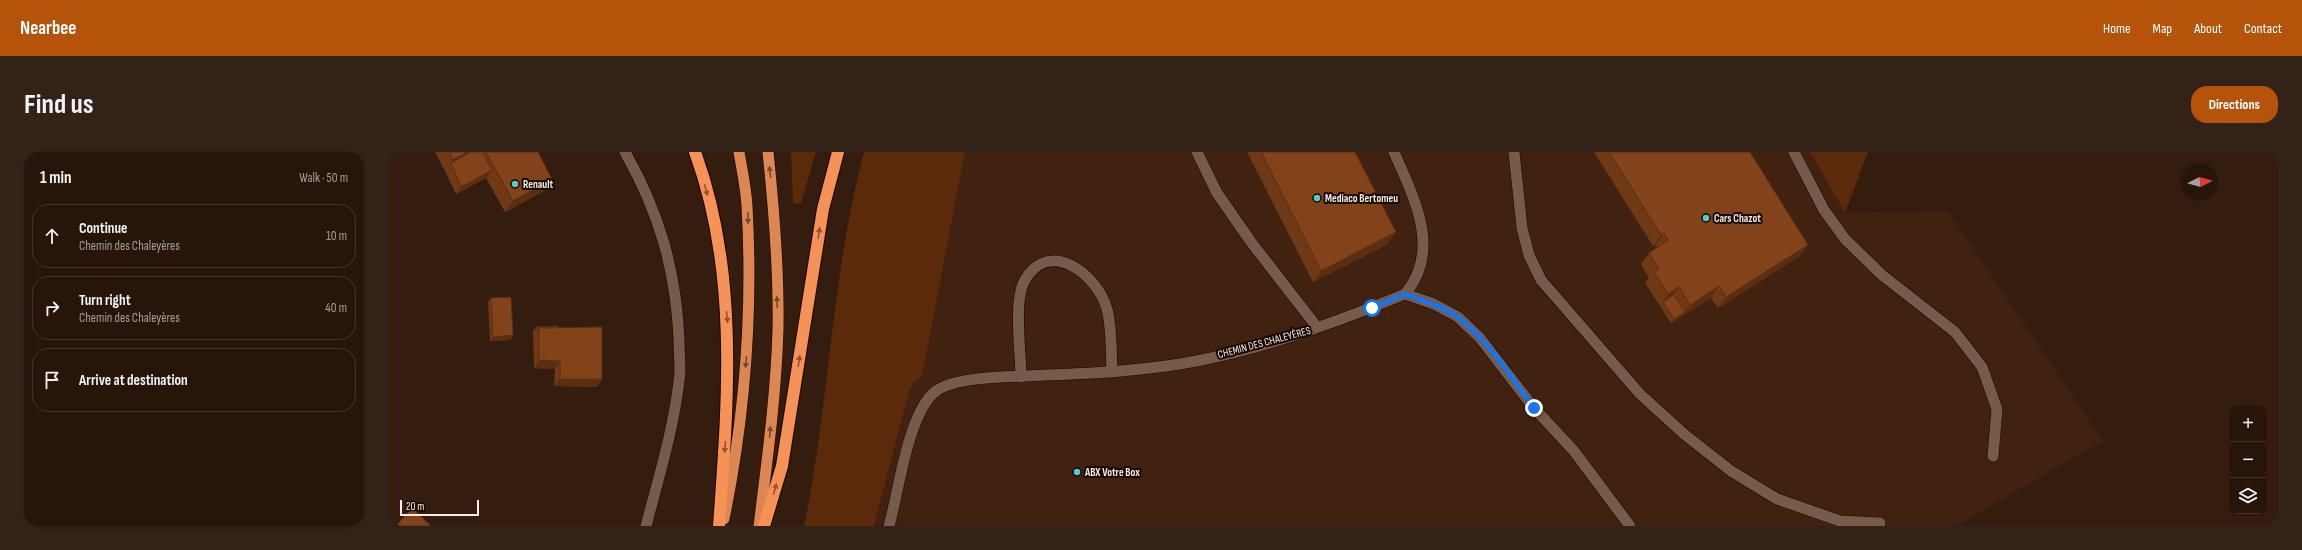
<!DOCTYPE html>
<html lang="en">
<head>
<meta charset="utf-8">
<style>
  body { margin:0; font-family:"Sofia Sans Condensed",sans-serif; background:#332218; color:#f1f3f6 }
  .controls { position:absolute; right:12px; bottom:12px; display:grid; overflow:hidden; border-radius:8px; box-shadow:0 1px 3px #0004 }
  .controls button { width:36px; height:36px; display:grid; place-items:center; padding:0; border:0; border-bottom:1px solid #43342b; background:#27150a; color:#f1f3f6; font:20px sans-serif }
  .compass { position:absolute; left:1794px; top:12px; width:36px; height:36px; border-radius:50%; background:#27150a; box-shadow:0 1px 3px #0004; rotate:84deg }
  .scale { position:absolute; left:12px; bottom:10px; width:79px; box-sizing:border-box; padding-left:4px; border:2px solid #fdece3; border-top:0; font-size:11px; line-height:14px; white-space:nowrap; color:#fdece3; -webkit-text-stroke:3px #140905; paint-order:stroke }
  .stop { position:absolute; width:12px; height:12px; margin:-9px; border:3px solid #1a73e8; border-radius:50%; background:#fff }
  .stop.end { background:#1a73e8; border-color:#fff; box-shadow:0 1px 4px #0008 }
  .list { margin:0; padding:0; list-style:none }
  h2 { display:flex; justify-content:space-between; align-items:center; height:52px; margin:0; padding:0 16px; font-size:17px }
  h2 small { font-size:13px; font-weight:400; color:#a49f9c }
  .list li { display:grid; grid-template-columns:26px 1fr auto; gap:12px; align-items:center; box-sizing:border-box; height:64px; margin:0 8px 8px; padding:0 8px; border:1px solid #43342b; border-radius:16px }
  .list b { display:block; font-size:15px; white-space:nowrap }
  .list p { margin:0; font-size:13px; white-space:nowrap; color:#a49f9c }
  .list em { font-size:13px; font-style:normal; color:#a49f9c }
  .icon { flex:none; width:22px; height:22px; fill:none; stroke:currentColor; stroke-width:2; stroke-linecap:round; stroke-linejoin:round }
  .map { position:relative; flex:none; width:1890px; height:374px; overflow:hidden; border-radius:16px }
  header { display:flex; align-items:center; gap:24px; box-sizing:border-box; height:56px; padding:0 20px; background:#b45309; color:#fff }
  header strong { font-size:19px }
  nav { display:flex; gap:22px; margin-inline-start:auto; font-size:14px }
  .intro { display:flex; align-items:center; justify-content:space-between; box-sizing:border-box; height:96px; padding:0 24px }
  h1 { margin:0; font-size:28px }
  .button { padding:10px 18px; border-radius:16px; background:#b45309; color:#fff; font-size:14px; font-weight:700 }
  main { display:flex; gap:24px; padding:0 24px }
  aside { flex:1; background:#27150a; border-radius:16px; box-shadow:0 1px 3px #0004 }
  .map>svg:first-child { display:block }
  .built { fill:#412211 }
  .green { fill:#5a2a0a }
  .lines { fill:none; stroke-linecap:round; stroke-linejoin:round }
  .service-casing { stroke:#1a0500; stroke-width:12 }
  .minor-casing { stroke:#1a0500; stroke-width:12 }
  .tertiary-casing { stroke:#1a0500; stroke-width:12 }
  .trunk-casing { stroke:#1a0500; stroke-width:12 }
  .motorway-casing { stroke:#1a0500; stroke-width:14 }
  .service { stroke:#765a4a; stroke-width:11 }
  .minor { stroke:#765a4a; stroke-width:11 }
  .tertiary { stroke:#765a4a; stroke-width:11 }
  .trunk { stroke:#dc8654; stroke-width:11 }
  .motorway { stroke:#f69157; stroke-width:12 }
  .wall { fill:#703916 }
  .shaded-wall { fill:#5b2e12 }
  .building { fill:#82421a; stroke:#5b2e12 }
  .oneway { fill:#78482c }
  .oneway2 { fill:#905432 }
  .route { stroke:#1a73e8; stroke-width:5 }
  .poi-dot { fill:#54cdc6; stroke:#140905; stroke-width:1.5 }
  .labels { text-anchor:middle; stroke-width:4; stroke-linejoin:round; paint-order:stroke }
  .poi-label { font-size:11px; font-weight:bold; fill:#fdece3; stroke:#140905; text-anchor:start }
  .street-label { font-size:11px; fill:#fdece3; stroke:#140905 }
</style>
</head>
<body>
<header>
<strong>Nearbee</strong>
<nav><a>Home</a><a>Map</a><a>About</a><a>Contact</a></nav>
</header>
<div class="intro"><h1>Find us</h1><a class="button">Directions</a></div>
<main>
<aside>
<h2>1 min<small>Walk · 50 m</small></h2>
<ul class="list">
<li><svg class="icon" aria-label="ahead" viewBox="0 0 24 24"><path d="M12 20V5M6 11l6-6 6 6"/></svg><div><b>Continue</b><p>Chemin des Chaleyères</p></div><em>10 m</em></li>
<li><svg class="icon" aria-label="right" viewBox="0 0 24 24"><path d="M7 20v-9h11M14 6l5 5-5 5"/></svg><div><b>Turn right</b><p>Chemin des Chaleyères</p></div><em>40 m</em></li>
<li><svg class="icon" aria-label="arrive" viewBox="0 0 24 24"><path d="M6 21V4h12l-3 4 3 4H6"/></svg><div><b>Arrive at destination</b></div></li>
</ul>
</aside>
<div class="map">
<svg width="1890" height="374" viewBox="0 0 1890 374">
  <rect width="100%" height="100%" fill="#341c0e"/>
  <polygon class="built" points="577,0 1422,0 1457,61 1560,59 1715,289 1568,374 486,374 521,240 526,230 534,225"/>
  <g class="green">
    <polygon points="403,0 428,0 413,51 405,52"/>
    <path d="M476 0H577L534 225 526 230 521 240 486 374H416C442 250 443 123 476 0Z"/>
    <polygon points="1422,0 1480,0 1457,61"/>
  </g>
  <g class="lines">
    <g class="service-casing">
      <g id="service">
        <polyline points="809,0 829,41 863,90 929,175"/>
        <path d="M1006 0C1026 46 1054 98 1017 142L1046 152 1070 165 1092 186 1146 256 1186 299 1242 374"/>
        <polyline points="1126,0 1134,76 1141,103 1153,128 1252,242 1296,282 1343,319 1389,347 1452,369 1492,371"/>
        <polyline points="1406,0 1436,58 1457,87 1494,123 1567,180 1594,215 1609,257 1605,304"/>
        <path d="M633 225C633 201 625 147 637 128 662 86 709 122 719 157 724 176 723 200 724 220"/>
      </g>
    </g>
    <g class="minor-casing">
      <path id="minor" d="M501 374C511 339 520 260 548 239 570 223 629 225 657 223 694 222 732 220 770 215 853 205 939 174 1017 142"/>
    </g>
    <g class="tertiary-casing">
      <path id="tertiary" d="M237 0C271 60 288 118 291 187 291 198 292 210 292 220 287 273 271 324 258 374"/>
    </g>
    <g class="trunk-casing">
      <g id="trunk">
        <path d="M336 367C357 264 365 159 359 54 358 36 354 18 351 0"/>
        <path d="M371 374C379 309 388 244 390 178 391 121 386 57 380 0"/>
      </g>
    </g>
    <g class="motorway-casing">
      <g id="motorway">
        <path d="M307 0C351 120 340 249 331 374"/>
        <polyline points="376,374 394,314 435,57 450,0"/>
      </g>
    </g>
    <use href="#service" class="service"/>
    <use href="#minor" class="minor"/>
    <use href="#tertiary" class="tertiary"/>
    <use href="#trunk" class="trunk"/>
    <use href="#motorway" class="motorway"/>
  </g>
  <g class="wall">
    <polygon points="47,0 150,0 156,39 117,60 98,26 68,42 57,19"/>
    <polygon points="859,0 967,0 1000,92 925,130"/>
    <polygon points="1206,0 1362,0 1412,104 1330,156 1323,146 1283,171 1257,131 1261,126 1253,112 1261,101 1269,95 1268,93 1265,94"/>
    <polygon points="103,146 125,183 122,188 102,189 100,150"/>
    <polygon points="148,175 170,176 209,235 166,234 167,217 146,216 145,179"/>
  </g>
  <g class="shaded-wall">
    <polygon points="79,0 88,0 63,11 65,8"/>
    <polygon points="104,18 98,26 68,42 73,35"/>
    <polygon points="164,27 156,39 117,60 125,49"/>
    <polygon points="1008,80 1000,92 925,130 933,119"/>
    <polygon points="1276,81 1268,93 1265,94 1273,83"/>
    <polygon points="1420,93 1412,104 1330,156 1338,145"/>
    <polygon points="1331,134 1323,146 1283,171 1286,167 1297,160 1302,153"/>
    <polygon points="1291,135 1283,147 1275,150 1280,142"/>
    <polygon points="125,183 122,188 102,189 105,185"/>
    <polygon points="151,208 172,209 167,217 146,216"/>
    <polygon points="172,227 214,227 209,235 166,234"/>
  </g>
  <g class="building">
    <polygon points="61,0 79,0 65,8"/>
    <polygon points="83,0 94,0 104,18 73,35 63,11"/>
    <polygon points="98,0 150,0 164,27 125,49"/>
    <polygon points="873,0 967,0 1008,80 933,119"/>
    <polygon points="1221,0 1362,0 1420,93 1338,145 1331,134 1302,153 1291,135 1280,142 1266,120 1271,117 1261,101 1280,88 1276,81 1273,83"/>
    <polygon points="1286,143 1297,160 1286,167 1275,150"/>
    <polygon points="123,145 125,183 105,185 103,146"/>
    <polygon points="170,174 170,176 151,176 148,179 148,175"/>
    <polygon points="214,175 214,227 172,227 172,209 151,208 151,176"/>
    <polygon points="24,356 43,374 8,374"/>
  </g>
  <defs><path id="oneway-solid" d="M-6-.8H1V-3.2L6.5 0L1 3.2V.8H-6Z"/></defs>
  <g class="oneway">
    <use href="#oneway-solid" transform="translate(382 20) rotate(-96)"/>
    <use href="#oneway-solid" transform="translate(360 66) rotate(89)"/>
    <use href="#oneway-solid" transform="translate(389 150) rotate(-92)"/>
    <use href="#oneway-solid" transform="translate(358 210) rotate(96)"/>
    <use href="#oneway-solid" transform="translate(382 280) rotate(-86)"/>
  </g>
  <g class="oneway2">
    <use href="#oneway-solid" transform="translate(318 38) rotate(75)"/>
    <use href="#oneway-solid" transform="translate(431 81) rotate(-81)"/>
    <use href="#oneway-solid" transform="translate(339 165) rotate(85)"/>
    <use href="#oneway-solid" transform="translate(411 209) rotate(-81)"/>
    <use href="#oneway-solid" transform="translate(337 295) rotate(94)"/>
    <use href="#oneway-solid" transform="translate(387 337) rotate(-74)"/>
  </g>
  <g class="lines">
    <path class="route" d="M984 156 1017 142C1035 149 1055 154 1071 166 1101 189 1123 226 1146 256"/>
  </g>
  <g class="poi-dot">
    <circle cx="127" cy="32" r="4"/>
    <circle cx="929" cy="46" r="4"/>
    <circle cx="1318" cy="66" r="4"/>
    <circle cx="689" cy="320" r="4"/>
  </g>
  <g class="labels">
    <g class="poi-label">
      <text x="135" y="36">Renault</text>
      <text x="937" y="50">Mediaco Bertomeu</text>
      <text x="1326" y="70">Cars Chazot</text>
      <text x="697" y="324">ABX Votre Box</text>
    </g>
    <g class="street-label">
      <text transform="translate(876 190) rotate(-15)" y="4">CHEMIN DES CHALEYÈRES</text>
    </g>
  </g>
</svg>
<div class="controls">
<button>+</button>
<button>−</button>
<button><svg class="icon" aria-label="layers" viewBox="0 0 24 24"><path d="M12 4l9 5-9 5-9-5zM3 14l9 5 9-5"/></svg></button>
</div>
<svg class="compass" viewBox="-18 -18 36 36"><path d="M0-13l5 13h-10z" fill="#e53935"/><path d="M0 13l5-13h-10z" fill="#a49f9c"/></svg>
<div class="scale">20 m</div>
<div class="stop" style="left:984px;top:156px"></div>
<div class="stop end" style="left:1146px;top:256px"></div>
</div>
</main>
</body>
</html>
